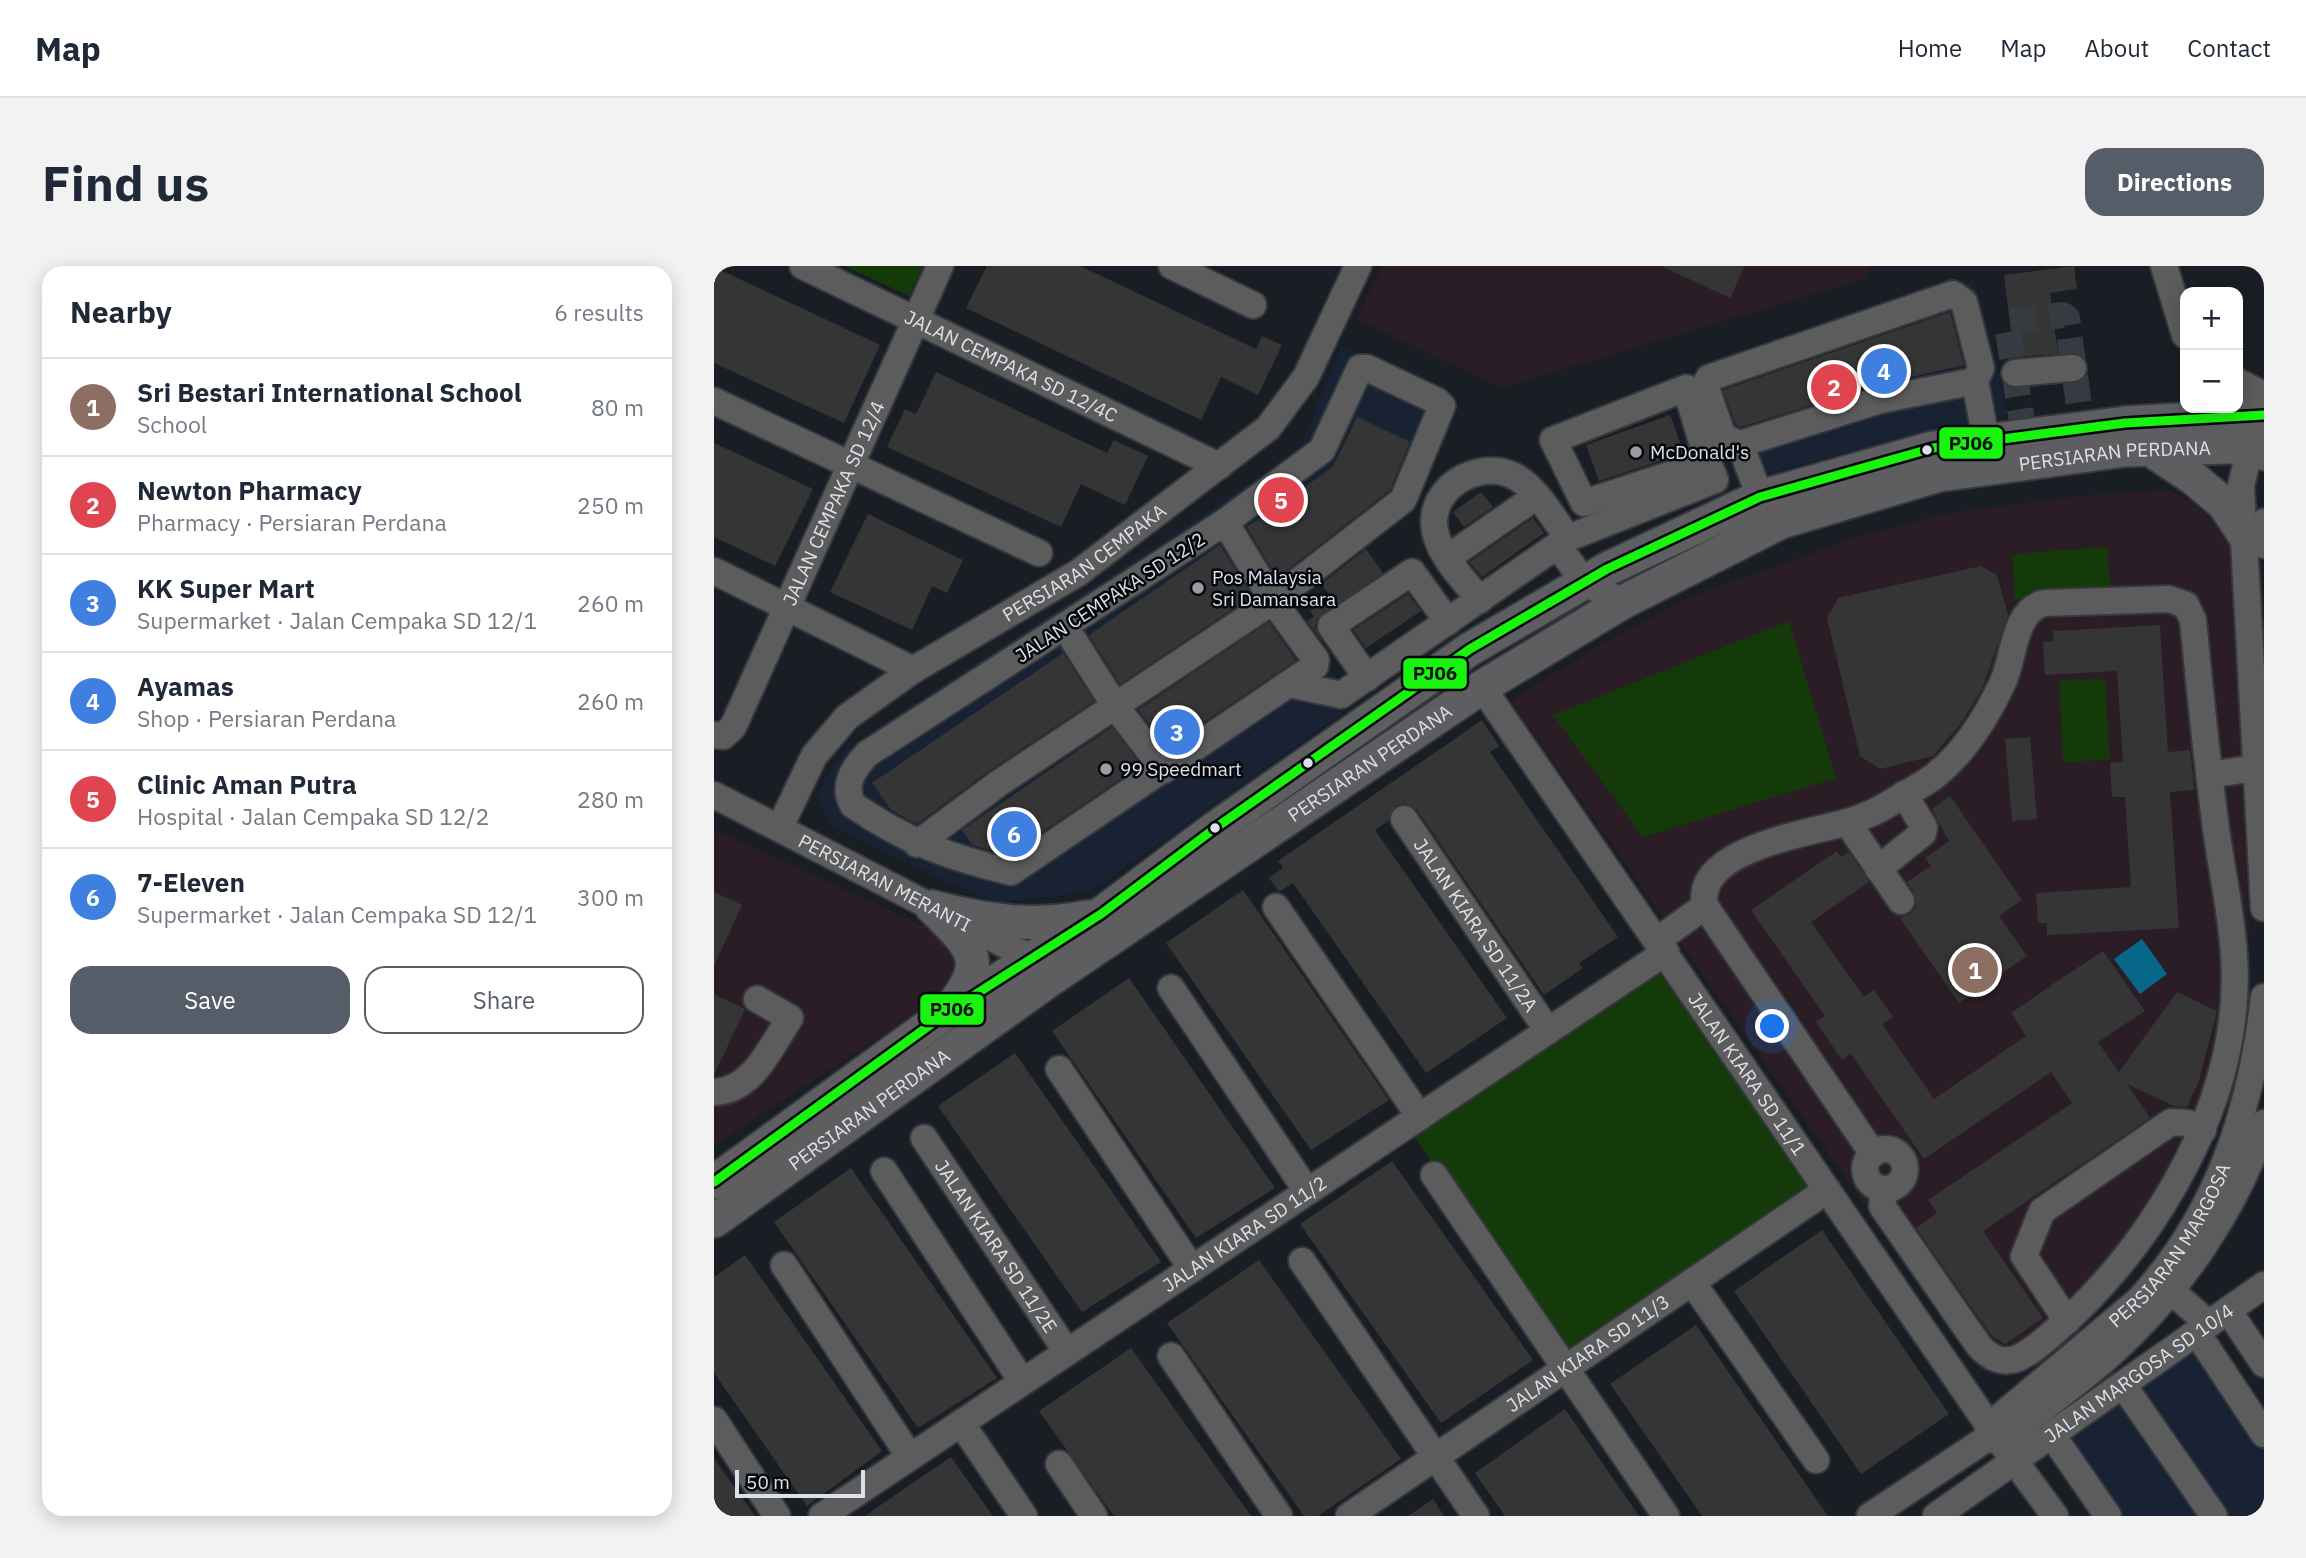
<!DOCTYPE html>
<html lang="en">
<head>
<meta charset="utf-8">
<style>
  body { margin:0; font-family:"IBM Plex Sans",sans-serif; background:#f2f2f3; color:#1f2937 }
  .controls { position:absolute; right:21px; top:21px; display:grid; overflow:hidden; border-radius:14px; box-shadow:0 4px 18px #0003 }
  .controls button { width:63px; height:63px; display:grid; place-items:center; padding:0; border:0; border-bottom:2px solid #e0e1e3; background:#fff; color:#1f2937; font:35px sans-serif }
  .scale { position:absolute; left:21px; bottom:18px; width:130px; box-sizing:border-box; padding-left:7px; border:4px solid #dbe1e8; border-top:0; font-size:19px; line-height:24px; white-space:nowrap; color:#dbe1e8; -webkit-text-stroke:5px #04070b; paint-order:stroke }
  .you { position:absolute; left:1059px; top:761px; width:24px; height:24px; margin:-18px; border:5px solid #fff; border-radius:50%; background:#1a73e8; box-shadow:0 0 0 10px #1a73e833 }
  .badge { display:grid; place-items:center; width:46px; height:46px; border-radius:50%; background:#555d68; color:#fff; font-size:23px; font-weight:700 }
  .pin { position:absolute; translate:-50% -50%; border:4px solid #fff; box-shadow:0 2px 7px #0006 }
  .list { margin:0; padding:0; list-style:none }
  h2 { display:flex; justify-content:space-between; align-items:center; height:91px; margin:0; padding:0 28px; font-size:30px }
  h2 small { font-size:23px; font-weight:400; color:#747a83 }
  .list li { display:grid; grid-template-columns:46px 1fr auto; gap:21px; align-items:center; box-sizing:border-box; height:98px; padding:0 28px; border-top:2px solid #e0e1e3 }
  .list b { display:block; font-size:26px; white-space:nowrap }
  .list p { margin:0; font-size:23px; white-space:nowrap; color:#747a83 }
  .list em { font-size:23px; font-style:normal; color:#747a83 }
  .actions { display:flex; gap:14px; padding:21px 28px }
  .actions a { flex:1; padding:16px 0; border:2px solid #555d68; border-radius:21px; text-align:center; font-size:24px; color:#555d68 }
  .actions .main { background:#555d68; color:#fff }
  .map { position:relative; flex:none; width:1550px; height:1250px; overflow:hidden; border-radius:21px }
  header { display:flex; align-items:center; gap:42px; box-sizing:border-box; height:98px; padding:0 35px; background:#fff; border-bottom:2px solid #e0e1e3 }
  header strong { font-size:33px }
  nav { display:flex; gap:38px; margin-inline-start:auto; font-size:24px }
  .intro { display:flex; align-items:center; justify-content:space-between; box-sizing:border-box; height:168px; padding:0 42px }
  h1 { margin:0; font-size:49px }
  .button { padding:18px 32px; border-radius:21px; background:#555d68; color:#fff; font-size:24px; font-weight:700 }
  main { display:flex; gap:42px; padding:0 42px }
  aside { flex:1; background:#fff; border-radius:21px; box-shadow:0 4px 18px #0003 }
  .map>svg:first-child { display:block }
  .built { fill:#182232 }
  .education { fill:#2b1d26 }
  .green { fill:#143a09 }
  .water { fill:#066789 }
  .building { fill:#353536 }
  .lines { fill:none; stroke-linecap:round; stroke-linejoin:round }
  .minor-tunnel { stroke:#353b41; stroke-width:26; stroke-dasharray:26 13; stroke-linecap:butt }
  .minor-casing { stroke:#34393f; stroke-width:30 }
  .major-casing { stroke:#34393f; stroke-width:37 }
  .minor { stroke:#5d5c5d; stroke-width:26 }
  .major { stroke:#5e5e60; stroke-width:33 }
  .bus-1-casing { stroke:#04070b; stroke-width:14 }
  .bus-1 { stroke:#19f40e; stroke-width:9 }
  .bus-dot { fill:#dbe1e8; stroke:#04070b; stroke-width:2.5 }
  .poi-dot { fill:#979da3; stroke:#04070b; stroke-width:2.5 }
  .labels { text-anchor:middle; stroke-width:5; stroke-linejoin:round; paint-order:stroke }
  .street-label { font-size:19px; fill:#dbe1e8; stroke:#04070b }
  .poi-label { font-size:19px; fill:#dbe1e8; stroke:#04070b; text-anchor:start }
  .line-badge { stroke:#04070b; stroke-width:2.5 }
  .pale-badge-label { font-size:19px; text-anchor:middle; font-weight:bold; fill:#111 }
</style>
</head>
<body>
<header>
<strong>Map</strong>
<nav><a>Home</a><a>Map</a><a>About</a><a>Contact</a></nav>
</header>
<div class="intro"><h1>Find us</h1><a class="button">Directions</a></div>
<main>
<aside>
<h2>Nearby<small>6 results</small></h2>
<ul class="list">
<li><span class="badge" style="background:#8d6e63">1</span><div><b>Sri Bestari International School</b><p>School</p></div><em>80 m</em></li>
<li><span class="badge" style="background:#e0444e">2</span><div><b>Newton Pharmacy</b><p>Pharmacy · Persiaran Perdana</p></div><em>250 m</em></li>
<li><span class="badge" style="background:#3f7fe0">3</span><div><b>KK Super Mart</b><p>Supermarket · Jalan Cempaka SD 12/1</p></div><em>260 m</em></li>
<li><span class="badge" style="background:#3f7fe0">4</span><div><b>Ayamas</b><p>Shop · Persiaran Perdana</p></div><em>260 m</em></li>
<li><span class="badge" style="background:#e0444e">5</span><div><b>Clinic Aman Putra</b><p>Hospital · Jalan Cempaka SD 12/2</p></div><em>280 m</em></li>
<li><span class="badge" style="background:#3f7fe0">6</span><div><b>7-Eleven</b><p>Supermarket · Jalan Cempaka SD 12/1</p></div><em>300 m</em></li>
</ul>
<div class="actions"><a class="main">Save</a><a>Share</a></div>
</aside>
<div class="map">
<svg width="1550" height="1250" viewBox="0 0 1550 1250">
  <rect width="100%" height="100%" fill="#181e24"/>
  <g class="built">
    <polygon points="1261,13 1294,148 1035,211 982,101"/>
    <polygon points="628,80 742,133 680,240 557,330 642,437 376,626 278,637 117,560 102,528 130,484 585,185"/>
    <polygon points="1497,1069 1550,1145 1550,1250 1399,1250 1350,1176"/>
  </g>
  <g class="education">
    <polygon points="668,0 1156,0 1150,13 787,122 643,53"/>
    <polygon points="1454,224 1476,234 1497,253 1518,280 1535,657 1533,745 1524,790 1480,905 1444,969 1405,1019 1388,1040 1306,1104 1266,1103 799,438 800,433 886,379 973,332 1146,270 1234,247 1366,230"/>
    <polygon points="0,563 235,672 243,702 225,732 0,880"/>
  </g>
  <g class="green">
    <polygon points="131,0 209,0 195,30"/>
    <polygon points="1393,281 1397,325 1301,333 1298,288"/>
    <polygon points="1075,355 1122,512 929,571 839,449"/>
    <polygon points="1391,413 1396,494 1349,496 1345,415"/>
    <polygon points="949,693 1106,923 852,1093 696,864"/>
  </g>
  <polygon class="water" points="1428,673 1453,708 1426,728 1400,693"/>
  <g class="building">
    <polygon points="273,0 366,0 542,83 548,70 568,79 544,129 507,111 487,154 252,42"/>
    <polygon points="947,0 1031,0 1016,32"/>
    <polygon points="1360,0 1363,23 1336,27 1344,88 1300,91 1290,9"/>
    <polygon points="0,1 166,79 130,157 0,97"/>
    <polygon points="1236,46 1250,99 1161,119 1027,161 1022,159 1009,124"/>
    <polygon points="222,106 393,187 400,174 434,190 411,239 367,218 347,261 173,181 191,143 202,148"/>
    <polygon points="956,149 970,187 885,215 872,179"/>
    <polygon points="643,151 696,176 676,224 563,312 533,261 619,201"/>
    <polygon points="0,177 99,223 61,300 0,271"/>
    <polygon points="767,226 779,241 750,261 739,246"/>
    <polygon points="154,248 249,294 233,327 218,320 198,364 116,326"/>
    <polygon points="819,252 830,267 768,311 755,296"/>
    <polygon points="506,279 538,330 406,418 375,369"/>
    <polygon points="652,283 669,307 603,353 601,362 612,381 593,355 600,351 596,345 617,331 607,318"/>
    <polygon points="1267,300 1283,309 1294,349 1268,423 1247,457 1219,490 1166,503 1146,490 1113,352 1124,332"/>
    <polygon points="694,328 707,345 652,382 639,364"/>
    <polygon points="555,356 582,394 453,481 424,444"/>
    <polygon points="1446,359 1454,486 1476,484 1479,509 1480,524 1456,526 1465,662 1333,669 1333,657 1324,657 1322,627 1417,621 1411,531 1398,531 1396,497 1409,496 1403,405 1331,409 1329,376 1340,375 1339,365"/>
    <polygon points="349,387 380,435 276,504 203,558 177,544 158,517"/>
    <polygon points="768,454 785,480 776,486 904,671 865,697 869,702 830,729 703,544 690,537 681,540 674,555 661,564 793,752 712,807 579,617 565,626 555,612 569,602 564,595"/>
    <polygon points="398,461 427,499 294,589 258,579 248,564"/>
    <polygon points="1316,471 1323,553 1298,555 1291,473"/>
    <polygon points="1236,530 1308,634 1285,650 1313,690 1245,737 1186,652 1196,648 1202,641 1200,627 1193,616 1217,600 1211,592 1235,575 1218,543"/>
    <polygon points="1123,585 1127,591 1135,586 1155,616 1097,656 1150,731 1160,724 1179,751 1168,758 1220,833 1312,770 1297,747 1335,721 1337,724 1336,720 1389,685 1431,745 1384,776 1405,806 1463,726 1503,745 1485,815 1473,841 1460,840 1413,818 1436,852 1269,965 1329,1052 1291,1078 1277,1069 1202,962 1223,947 1214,934 1358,837 1337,806 1210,893 1137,788 1128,794 1102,756 1111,750 1037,644"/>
    <polygon points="529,624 675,834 597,884 452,677"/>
    <polygon points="0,626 28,639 0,700"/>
    <polygon points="415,712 561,922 482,972 338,765"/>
    <polygon points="0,728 31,743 0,809"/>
    <polygon points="301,787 447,996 368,1046 224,840"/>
    <polygon points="678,895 819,1094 727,1157 586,958"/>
    <polygon points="137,902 283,1112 204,1162 60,956"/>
    <polygon points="1108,964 1235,1148 1147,1208 1020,1025"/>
    <polygon points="31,989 168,1185 93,1240 0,1107 0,1011"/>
    <polygon points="545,994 687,1193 604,1250 590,1250 453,1057"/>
    <polygon points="982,1059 1114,1250 988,1250 896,1118"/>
    <polygon points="417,1082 537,1250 400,1250 325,1145"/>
    <polygon points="851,1143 925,1250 791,1250 761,1207"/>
    <polygon points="237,1191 279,1250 151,1250 194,1220"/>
    <polygon points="0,1192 41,1250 0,1250"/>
    <polygon points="719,1233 730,1250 694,1250"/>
  </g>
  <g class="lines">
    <polyline class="minor-tunnel" points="1310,169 1293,59 1296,55 1349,49 1353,52 1368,162"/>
    <g class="minor-casing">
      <g id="minor">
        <path id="s1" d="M89 0 505 200"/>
        <polyline points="458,0 539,39"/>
        <polyline points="1450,0 1471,69"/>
        <polyline points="1301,107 1359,102"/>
        <polyline points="1261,115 1166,134 1026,178 1009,171 991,119 995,112 1239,28 1250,36 1267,102 1261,115 1272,174"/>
        <polyline points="1524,116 1550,129"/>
        <polygon points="972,122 994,196 870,237 839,174"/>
        <polyline points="0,135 325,287"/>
        <polyline points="1026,178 1046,231"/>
        <polyline points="1550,191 1543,180 1532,199 1527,220 1550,642"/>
        <polyline points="1550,256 1550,279"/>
        <polyline points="844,280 871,317 909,336"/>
        <polyline points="733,292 823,230"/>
        <polyline points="0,305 199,404"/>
        <path d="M766 334C749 313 721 286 720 257 719 218 769 192 802 211 824 224 839 252 854 272"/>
        <polyline points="351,361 402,441 450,504"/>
        <polyline points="653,412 617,360 698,306 734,356"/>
        <polyline points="575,418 627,429 854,272 1001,214 994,196"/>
        <path id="s2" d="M768 421 1275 1160 1341 1250"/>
        <path id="s3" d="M0 469 9 470 19 461 226 0"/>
        <polyline points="1495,509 1541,502"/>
        <path id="s4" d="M0 529 319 693 327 705"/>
        <path id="s5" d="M690 553 834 765"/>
        <polyline points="1133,556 1187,635"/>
        <path id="s6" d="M66 561 100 490 133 451 199 404 364 307 554 162 592 111 644 0"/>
        <path d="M203 578 285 517 559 335 689 234 728 140 723 135 653 102H646L608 184 511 256 153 488C139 503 128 520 139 539 191 575 237 592 297 606L601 400 602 394 559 335 511 256"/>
        <polyline points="1164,603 1209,567 1210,561 1190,528"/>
        <polyline points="562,641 706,851"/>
        <polyline points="944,674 991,640"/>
        <polyline points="457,722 593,925"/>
        <polyline points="345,803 478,1003"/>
        <path d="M0 826C39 825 57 780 76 752L43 733"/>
        <path id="s7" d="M210 872 353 1086"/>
        <circle cx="1171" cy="903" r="20"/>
        <path d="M1159 888 991 640C979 583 1096 567 1134 556 1150 551 1164 545 1178 536 1192 527 1210 519 1223 508 1251 485 1273 450 1288 418 1301 392 1298 346 1330 337L1455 333 1472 339 1479 354C1486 426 1493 498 1503 570 1511 623 1524 679 1520 733 1513 856 1432 988 1340 1066 1315 1087 1293 1110 1265 1080L1168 940 1170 923"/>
        <polyline points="170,905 308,1115"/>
        <polyline points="720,909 952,1250"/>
        <polyline points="588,995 762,1250"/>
        <polyline points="70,999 196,1191"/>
        <polyline points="1446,1015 1495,1058"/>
        <polyline points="978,1016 1102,1194"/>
        <polyline points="1514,1044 1550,1098"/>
        <polyline points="1353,1055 1310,990 1328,945 1457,856 1473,857 1489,864"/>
        <polyline points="1483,1067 1550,1168"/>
        <polyline points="457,1090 565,1250"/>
        <polyline points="1409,1119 1500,1250"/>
        <polyline points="0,1154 63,1250"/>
        <polyline points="247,1157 310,1250"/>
        <polyline points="1338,1169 1394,1250"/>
        <path d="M1272 1173 1286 1175C1323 1146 1364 1118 1399 1086 1463 1028 1525 940 1550 857"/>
        <polyline points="345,1198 380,1250"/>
        <path id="s8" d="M108 1250 952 686"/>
        <path id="s9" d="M635 1250 1113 924"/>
        <path id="s10" d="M1156 1250 1272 1173 1275 1160 1425 1034C1504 948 1537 845 1550 731"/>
        <path id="s11" d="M1222 1250 1550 1019"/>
      </g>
    </g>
    <g class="major-casing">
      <g id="major">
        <polyline points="1434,182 1479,212 1510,238 1531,270"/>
        <path d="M218 641C272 655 320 662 374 651"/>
        <path d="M218 641C255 679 277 693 237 741"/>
        <polyline points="0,916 231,748 387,648 500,563 756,383 893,303 1046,231 1219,182 1411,157 1550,149"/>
        <path id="s12" d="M0 955 334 715 768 421 909 336 1067 256 1225 209 1411 184 1550 180"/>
      </g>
    </g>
    <use href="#minor" class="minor"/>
    <use href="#major" class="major"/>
    <g class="bus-1-casing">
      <polyline id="bus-1" points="0,916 231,748 387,648 500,563 756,383 893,303 1046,231 1219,182 1411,157 1550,149"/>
    </g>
    <use href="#bus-1" class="bus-1"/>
  </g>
  <g class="bus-dot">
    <circle cx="1213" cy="184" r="6"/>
    <circle cx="594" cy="497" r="6"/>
    <circle cx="501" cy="562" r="6"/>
  </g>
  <g class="poi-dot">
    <circle cx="922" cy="186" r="7"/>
    <circle cx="484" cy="322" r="7"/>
    <circle cx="392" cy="503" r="7"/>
  </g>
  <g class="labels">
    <g class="street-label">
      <text dy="7" stroke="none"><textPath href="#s1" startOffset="231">JALAN CEMPAKA SD 12/4C</textPath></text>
      <text dy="7" stroke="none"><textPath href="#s12" startOffset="1619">PERSIARAN PERDANA</textPath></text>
      <text dy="7" stroke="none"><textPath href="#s3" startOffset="268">JALAN CEMPAKA SD 12/4</textPath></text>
      <text dy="7" stroke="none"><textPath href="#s6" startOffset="413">PERSIARAN CEMPAKA</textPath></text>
      <text transform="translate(396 331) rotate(-33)" y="7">JALAN CEMPAKA SD 12/2</text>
      <text dy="7" stroke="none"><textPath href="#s12" startOffset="800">PERSIARAN PERDANA</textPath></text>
      <text dy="7" stroke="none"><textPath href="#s4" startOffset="192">PERSIARAN MERANTI</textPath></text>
      <text dy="7" stroke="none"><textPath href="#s5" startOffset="128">JALAN KIARA SD 11/2A</textPath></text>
      <text dy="7" stroke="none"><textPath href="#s2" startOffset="469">JALAN KIARA SD 11/1</textPath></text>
      <text dy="7" stroke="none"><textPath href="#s12" startOffset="191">PERSIARAN PERDANA</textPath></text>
      <text dy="7" stroke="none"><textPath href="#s8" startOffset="508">JALAN KIARA SD 11/2</textPath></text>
      <text dy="7" stroke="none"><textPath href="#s10" startOffset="411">PERSIARAN MARGOSA</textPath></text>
      <text dy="7" stroke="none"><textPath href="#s7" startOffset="130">JALAN KIARA SD 11/2E</textPath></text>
      <text dy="7" stroke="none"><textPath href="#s9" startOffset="289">JALAN KIARA SD 11/3</textPath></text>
      <text dy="7" stroke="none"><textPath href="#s11" startOffset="248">JALAN MARGOSA SD 10/4</textPath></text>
    </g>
    <g class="poi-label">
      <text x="936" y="193">McDonald's</text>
      <text x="498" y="318">Pos Malaysia<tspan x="498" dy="22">Sri Damansara</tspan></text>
      <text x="406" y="510">99 Speedmart</text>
    </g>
  </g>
  <g class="line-badge">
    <rect x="1224" y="160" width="66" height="34" rx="7" fill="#19f40e"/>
    <rect x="688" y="391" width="66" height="33" rx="7" fill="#19f40e"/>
    <rect x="205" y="727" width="66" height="33" rx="7" fill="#19f40e"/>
  </g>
  <g class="pale-badge-label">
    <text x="1257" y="184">PJ06</text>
    <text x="721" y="414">PJ06</text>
    <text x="238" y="750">PJ06</text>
  </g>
</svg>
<div class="controls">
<button>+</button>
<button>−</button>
</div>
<div class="scale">50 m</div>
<div class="you"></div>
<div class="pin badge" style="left:1261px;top:704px;background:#8d6e63">1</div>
<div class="pin badge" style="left:1120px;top:121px;background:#e0444e">2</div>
<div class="pin badge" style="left:463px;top:466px;background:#3f7fe0">3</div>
<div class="pin badge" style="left:1170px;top:105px;background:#3f7fe0">4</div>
<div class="pin badge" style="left:567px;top:234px;background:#e0444e">5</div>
<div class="pin badge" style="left:300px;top:568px;background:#3f7fe0">6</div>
</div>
</main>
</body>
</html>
